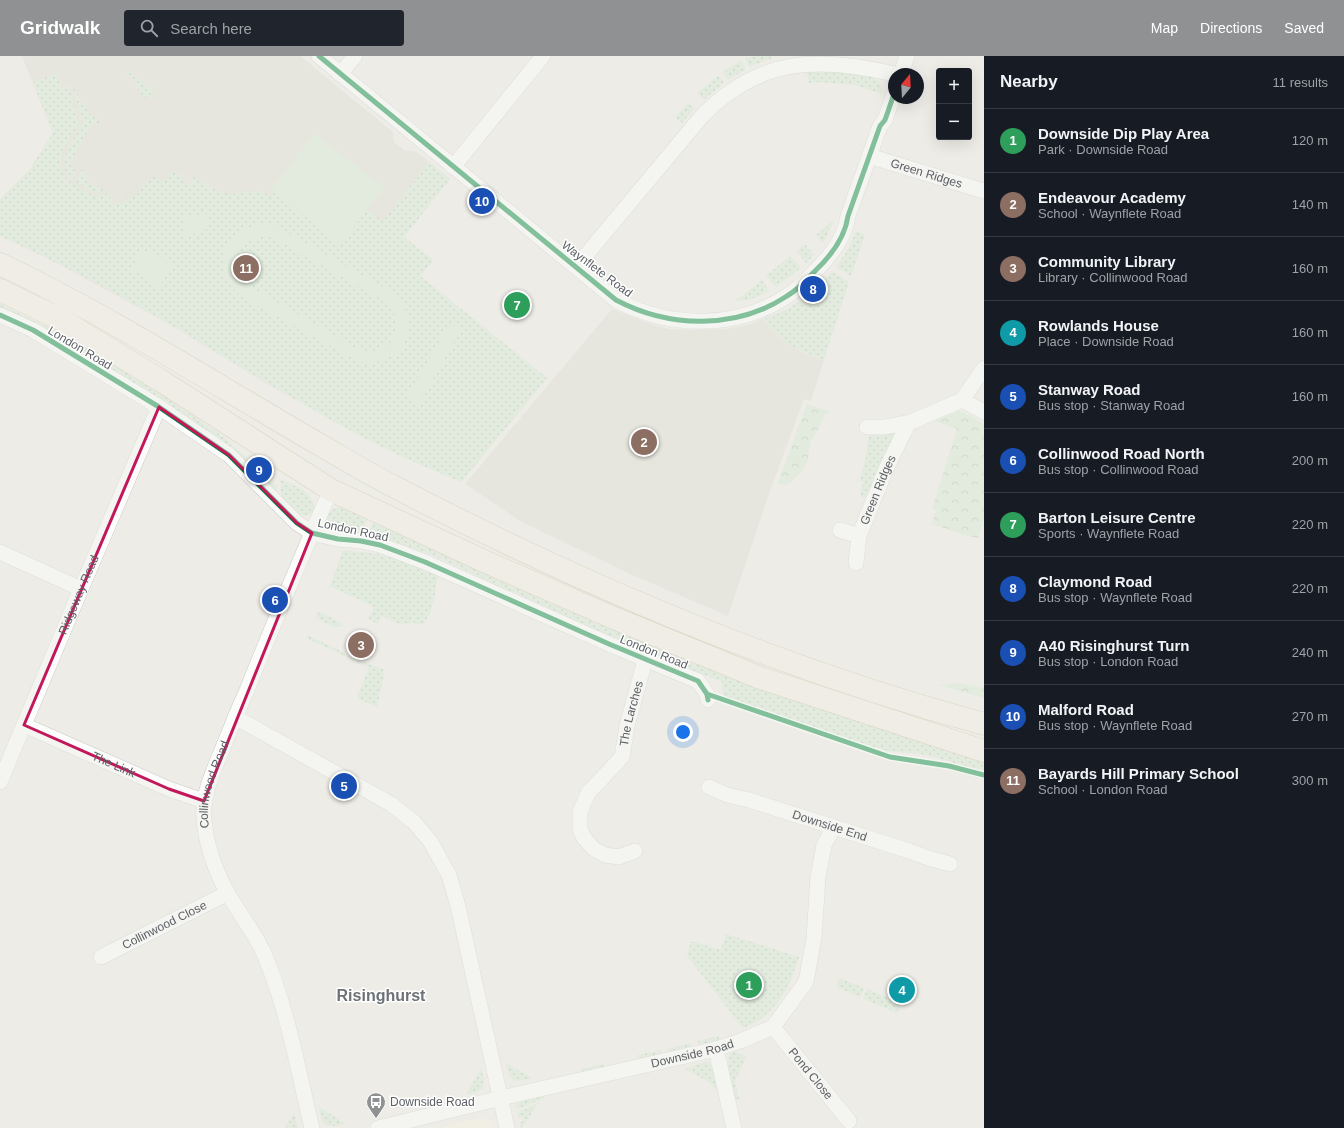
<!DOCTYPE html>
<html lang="en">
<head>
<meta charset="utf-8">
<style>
  body { margin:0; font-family:Arial,sans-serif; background:#20242c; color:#f1f3f6 }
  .controls { position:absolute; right:12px; top:12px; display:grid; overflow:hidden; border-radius:4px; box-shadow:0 4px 16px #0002 }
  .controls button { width:36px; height:36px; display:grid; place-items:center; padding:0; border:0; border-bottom:1px solid #363941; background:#171b24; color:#f1f3f6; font:20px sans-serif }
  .compass { position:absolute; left:888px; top:12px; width:36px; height:36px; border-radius:50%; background:#171b24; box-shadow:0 4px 16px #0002; rotate:18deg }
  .you { position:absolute; left:683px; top:676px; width:14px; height:14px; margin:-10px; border:3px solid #fff; border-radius:50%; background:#1a73e8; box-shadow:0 0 0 6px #1a73e833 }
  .badge { display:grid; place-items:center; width:26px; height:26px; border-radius:50%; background:#8f9192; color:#fff; font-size:13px; font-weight:700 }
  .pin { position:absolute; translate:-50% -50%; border:2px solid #fff; box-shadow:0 1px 4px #0006 }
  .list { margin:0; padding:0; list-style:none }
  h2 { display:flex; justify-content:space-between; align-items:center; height:52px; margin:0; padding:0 16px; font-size:17px }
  h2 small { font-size:13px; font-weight:400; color:#9ea1a6 }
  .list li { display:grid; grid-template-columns:26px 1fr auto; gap:12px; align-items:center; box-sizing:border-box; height:64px; padding:0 16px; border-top:1px solid #363941 }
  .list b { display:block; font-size:15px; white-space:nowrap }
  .list p { margin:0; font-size:13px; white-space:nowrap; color:#9ea1a6 }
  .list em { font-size:13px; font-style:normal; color:#9ea1a6 }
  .icon { flex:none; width:22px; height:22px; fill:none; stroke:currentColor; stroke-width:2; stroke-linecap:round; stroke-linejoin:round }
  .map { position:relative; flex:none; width:984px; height:1072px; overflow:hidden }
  header { display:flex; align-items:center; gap:24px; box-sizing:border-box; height:56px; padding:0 20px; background:#8f9192; color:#fff }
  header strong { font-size:19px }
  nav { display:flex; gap:22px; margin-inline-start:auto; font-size:14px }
  .search { width:280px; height:36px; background:#20242c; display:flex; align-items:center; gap:10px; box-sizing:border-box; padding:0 14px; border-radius:4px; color:#9ea1a6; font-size:15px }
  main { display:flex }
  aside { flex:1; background:#171b24 }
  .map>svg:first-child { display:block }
  .commercial { fill:#f7f2e0 }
  .education { fill:#deddd6 }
  .grass { fill:url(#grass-dots) }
  .forest { fill:url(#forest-crowns) }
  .pitch { fill:#d4e9d2; fill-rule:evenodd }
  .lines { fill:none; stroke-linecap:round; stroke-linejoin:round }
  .minor-casing { stroke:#cacac9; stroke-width:16 }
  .trunk-casing { stroke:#c5b793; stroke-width:23 }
  .minor { stroke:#fcfcfb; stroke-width:15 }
  .trunk { stroke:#f2eee4; stroke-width:22 }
  .cycleway-casing { stroke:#fff; stroke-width:8 }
  .cycleway { stroke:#00873e; stroke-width:5 }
  .marked { fill:none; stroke:#c2185b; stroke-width:3; stroke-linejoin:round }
  .labels { text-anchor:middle; stroke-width:3; stroke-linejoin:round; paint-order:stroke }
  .street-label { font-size:12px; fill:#5c6065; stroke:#fff }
  .poi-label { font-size:12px; fill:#5c6065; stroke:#fff; text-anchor:start }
  .district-label { font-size:16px; font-weight:bold; fill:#6d7277; stroke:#fff }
</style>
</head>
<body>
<header>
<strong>Gridwalk</strong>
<div class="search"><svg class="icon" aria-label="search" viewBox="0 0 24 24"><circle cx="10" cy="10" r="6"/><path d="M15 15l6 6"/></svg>Search here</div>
<nav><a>Map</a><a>Directions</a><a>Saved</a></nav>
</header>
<main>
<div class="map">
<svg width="984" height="1072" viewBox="0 0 984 1072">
  <defs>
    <pattern id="grass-dots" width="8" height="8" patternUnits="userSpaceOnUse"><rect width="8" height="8" fill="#d4e9d2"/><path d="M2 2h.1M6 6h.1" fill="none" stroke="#afc0ae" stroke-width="1.8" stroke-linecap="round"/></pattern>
    <pattern id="forest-crowns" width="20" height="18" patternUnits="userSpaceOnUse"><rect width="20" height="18" fill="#d4e9d2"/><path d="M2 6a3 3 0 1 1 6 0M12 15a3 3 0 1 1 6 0" fill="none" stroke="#afc0ae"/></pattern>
  </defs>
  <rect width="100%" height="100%" fill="#edece7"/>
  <polygon class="commercial" points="482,1062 492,1066 494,1072 439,1072 470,1064"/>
  <g class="education">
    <polygon points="22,0 300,0 393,76 394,86 404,94 417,96 450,123 404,181 433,204 420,220 547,322 461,426 397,398 357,378 264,326 171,269 38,197 0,180 0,143 30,113 53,77"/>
    <polygon points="612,253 651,268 669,273 690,274 727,273 747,269 763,263 778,280 791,289 803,297 824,304 811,345 804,343 770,435 728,560 628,517 522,466 465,428"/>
  </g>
  <g class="grass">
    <polygon points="752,0 771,0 772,2 749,11 745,3"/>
    <polygon points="741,5 746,13 728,24 723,16"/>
    <path d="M807 14C823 14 865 14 876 23 880 27 882 32 882 38L854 29 820 26 809 27Z"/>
    <path d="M128 15 132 17 147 31 154 30 157 26 151 42H145C138 36 136 30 133 22L126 18Z"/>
    <path d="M56 17 61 32 68 29 79 67C76 75 70 81 66 89 50 121 71 126 94 140L108 137 112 149 126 146 125 142 128 141 129 143 136 139 146 126 148 127 154 119 163 127 174 115 182 120V125L184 127 187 129 191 127 194 121C208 130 219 138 237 138 243 137 249 134 255 134 260 134 265 138 270 139L275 137 340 188 367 154 383 165 429 106 450 123 404 181 433 204 420 220 547 322 461 426C426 411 390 396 357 378 293 344 233 306 171 269 116 236 58 207 0 180V143L30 113 53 77 33 27Z"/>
    <polygon points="718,20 724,26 704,44 697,37"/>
    <path d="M72 28 81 45 89 54 88 57 98 63 99 67 90 71 70 107 76 116 73 125C53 110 73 83 83 68Z"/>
    <polygon points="688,47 694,53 682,67 675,62"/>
    <path d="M82 113C86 116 85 121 88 125 92 129 97 129 100 133L104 132 105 134 95 137 76 127Z"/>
    <polygon points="835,163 823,187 816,179"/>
    <polygon points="856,175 865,179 851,220 836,211 847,195"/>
    <polygon points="805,188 814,199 806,207 797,195"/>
    <polygon points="790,200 801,212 776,231 766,220"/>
    <path d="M832 215 849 226 824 304C807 298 791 291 777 279 772 275 768 268 763 263 792 253 812 239 832 215Z"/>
    <polygon points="762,224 769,235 752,243 734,246"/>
    <polygon points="0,248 58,276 99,298 155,334 225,382 255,410 254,412 0,253"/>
    <polygon points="897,375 867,441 862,441 860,437 863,426 860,425 866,400 869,377"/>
    <polygon points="252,413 267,421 265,423 277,430 276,438"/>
    <path d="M278 423C290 427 320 438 313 456 300 466 290 451 281 442V431L282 428Z"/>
    <path d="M341 450 367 463 360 478 333 475 330 473 326 463C329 455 332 453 341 450Z"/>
    <polygon points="373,466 598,568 775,637 984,705 984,716 928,699 889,695 859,687 723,640 722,626 631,590 434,500 389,484 367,480"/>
    <path d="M343 494 379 498 393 502 438 519C436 530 433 571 417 568 415 568 414 566 412 565L410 568 403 567 401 569 382 560 378 568 368 563 374 551 330 530Z"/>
    <polygon points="319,555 338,565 345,571 340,569 335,572 316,562"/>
    <polygon points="307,579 345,597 344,598 385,614 377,651 357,642 369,611 306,582"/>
    <path d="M726 878 799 901C789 933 776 959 743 972L687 900 691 885 721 894Z"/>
    <polygon points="840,922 864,932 860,941 836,931"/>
    <polygon points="867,933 901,947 897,957 863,943"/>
    <polygon points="718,980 720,984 699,989 698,985"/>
    <polygon points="690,987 691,990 668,996 668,993"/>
    <polygon points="661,994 662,997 639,1003 638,999"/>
    <path d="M734 994 746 1001 735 1025 739 1043 735 1044C732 1029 721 1006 734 994Z"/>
    <path d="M707 1005C717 1011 718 1024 720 1034L717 1035C710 1024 696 1019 685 1013Z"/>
    <path d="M506 1007 532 1022C514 1027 510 1027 506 1007Z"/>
    <polygon points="604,1008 605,1012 583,1017 582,1013"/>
    <polygon points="481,1013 484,1024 483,1032 476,1037 466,1038"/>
    <path d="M545 1039V1042L517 1053 516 1052C518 1042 536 1041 545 1039Z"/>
    <polygon points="538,1047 522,1072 520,1072 520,1067 524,1064 523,1061 518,1061 518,1056"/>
    <path d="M319 1051 346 1068C324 1072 323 1072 319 1051Z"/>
    <polygon points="294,1057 298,1072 285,1072"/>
  </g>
  <g class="forest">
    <polygon points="807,348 830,356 824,359 818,373 811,385 807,407 801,416 790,427 783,429 778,427"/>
    <polygon points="960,355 967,358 984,368 984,462 978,482 971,481 932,468 936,454 932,453 957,373 935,365 943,361"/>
    <polygon points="958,627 984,632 984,642 939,629"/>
  </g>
  <g class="pitch">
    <polygon points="315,77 384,132 340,188 271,133"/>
    <polygon points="204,156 207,159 204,162 211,167 203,177 185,179 183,161 201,160"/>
    <path d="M263 168 273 169 281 173 389 234C428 262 407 313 359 306L243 242C208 216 220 172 263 168ZM262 181H269L277 184 384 245C412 268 390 305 356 292L243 226C229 206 237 185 262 181Z"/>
    <polygon points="153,195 173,210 158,232 138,217 134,217 133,213 136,212 135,198"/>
    <polygon points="450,267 461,274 419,348 407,341"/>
  </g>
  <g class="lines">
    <g class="minor-casing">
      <g id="minor">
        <path d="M319 0 616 244C669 272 736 274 787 240 797 234 806 225 814 216 830 201 845 182 848 160L880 70 885 64 894 38"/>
        <polyline points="340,18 355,0"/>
        <polyline points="901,18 907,0"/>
        <path id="s1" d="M869 100 984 135"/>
        <polyline points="453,111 543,0"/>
        <path d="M576 211 702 60C760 1 818 0 895 18"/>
        <polyline points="0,259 33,274 159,351 229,399 297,467 312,477 338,483 361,485 380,489 425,506 609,588 698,625 707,638 708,644"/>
        <polyline points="962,344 984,356"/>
        <polyline points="867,371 885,371 911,366"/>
        <polyline points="840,474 859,480"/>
        <polyline points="0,496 81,533"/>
        <path id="s2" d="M856 507 859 480 886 413 907 370 911 366 962 344 984 312"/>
        <polyline points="235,661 391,748 414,766 430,785 449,819 458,850 507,1072"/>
        <path id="s3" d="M24 669 169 733 204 745"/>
        <path id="s4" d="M0 726 81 533 159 351"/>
        <path id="s5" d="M709 731 727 739 749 744 909 795 928 802 950 808"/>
        <path id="s6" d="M635 795 619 801 605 799 594 793 584 782 580 773V756L588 737 622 701 627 670 645 604"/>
        <path id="s7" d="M101 901 228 837"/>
        <path id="s8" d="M773 971 849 1065"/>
        <polyline points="716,993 734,1072"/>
        <path id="s9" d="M312 1072C298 1014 288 955 265 900 256 878 240 859 228 838 216 816 206 788 204 763 202 739 213 716 222 694 230 674 238 654 247 634 274 567 301 500 331 434"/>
        <path id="s10" d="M378 1072 501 1042 716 993 743 984 773 971 806 926 814 882 818 821 824 789 834 771"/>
      </g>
    </g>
    <g class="trunk-casing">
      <g id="trunk">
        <path d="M0 208C109 260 210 325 315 386 340 400 365 416 391 429 580 528 778 612 984 668"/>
        <polyline points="0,234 62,264 160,324 331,434 486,506 614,562 758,621 984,695"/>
      </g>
    </g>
    <use href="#minor" class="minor"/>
    <use href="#trunk" class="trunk"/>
    <g class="cycleway-casing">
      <g id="cycleway">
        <path d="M319 0 616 244C669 272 736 274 787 240 797 234 806 225 814 216 830 201 845 182 848 160L880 70 885 64 894 38"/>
        <polyline points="0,259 33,274 159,351 229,399 297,467 312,477 338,483 361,485 380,489 425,506 609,588 698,625 707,638 708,644"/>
        <polyline points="707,638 890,701 949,710 984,719"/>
      </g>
    </g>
    <use href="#cycleway" class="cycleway"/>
  </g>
  <path d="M0 0H984V1072H0ZM159 351 229 399 297 467 312 477 204 745 169 733 24 669Z" fill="#edece7" fill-opacity=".55" fill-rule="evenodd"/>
  <path class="marked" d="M159 351 229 399 297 467 312 477 204 745 169 733 24 669Z"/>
  <defs>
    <g id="bus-pin" transform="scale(1)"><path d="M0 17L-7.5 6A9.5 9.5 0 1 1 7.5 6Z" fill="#8f9192" stroke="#fff"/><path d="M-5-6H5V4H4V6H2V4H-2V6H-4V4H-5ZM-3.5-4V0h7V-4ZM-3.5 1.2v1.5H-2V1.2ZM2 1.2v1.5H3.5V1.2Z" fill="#fff"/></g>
  </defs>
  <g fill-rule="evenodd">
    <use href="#bus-pin" x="376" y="1046"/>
  </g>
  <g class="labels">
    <g class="street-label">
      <text dy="4" stroke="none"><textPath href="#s1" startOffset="60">Green Ridges</textPath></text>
      <text transform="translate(597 213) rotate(37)" y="4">Waynflete Road</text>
      <text transform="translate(80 292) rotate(31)" y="4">London Road</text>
      <text dy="4" stroke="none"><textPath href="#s2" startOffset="77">Green Ridges</textPath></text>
      <text transform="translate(353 474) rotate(12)" y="4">London Road</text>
      <text dy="4" stroke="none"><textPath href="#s4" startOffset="203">Ridgeway Road</textPath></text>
      <text transform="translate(654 596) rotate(22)" y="4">London Road</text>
      <text dy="4" stroke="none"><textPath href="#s6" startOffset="200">The Larches</textPath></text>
      <text dy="4" stroke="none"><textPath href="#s3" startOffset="98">The Link</textPath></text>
      <text dy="4" stroke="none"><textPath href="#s9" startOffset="366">Collinwood Road</textPath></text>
      <text dy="4" stroke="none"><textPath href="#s5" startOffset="127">Downside End</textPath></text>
      <text dy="4" stroke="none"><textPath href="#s7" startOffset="71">Collinwood Close</textPath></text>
      <text dy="4" stroke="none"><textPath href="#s10" startOffset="323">Downside Road</textPath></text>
      <text dy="4" stroke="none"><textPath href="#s8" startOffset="60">Pond Close</textPath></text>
    </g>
    <g class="poi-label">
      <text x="390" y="1050">Downside Road</text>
    </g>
    <g class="district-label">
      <text x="381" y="945">Risinghurst</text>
    </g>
  </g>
</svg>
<div class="controls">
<button>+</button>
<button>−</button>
</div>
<svg class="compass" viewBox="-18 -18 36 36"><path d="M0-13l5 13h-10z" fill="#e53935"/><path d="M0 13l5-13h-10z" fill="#9ea1a6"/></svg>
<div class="you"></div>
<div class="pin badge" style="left:749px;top:929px;background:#2e9e5b">1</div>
<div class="pin badge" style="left:644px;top:386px;background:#8d6e63">2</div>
<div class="pin badge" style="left:361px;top:589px;background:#8d6e63">3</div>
<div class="pin badge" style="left:902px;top:934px;background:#0f9aa8">4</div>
<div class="pin badge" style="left:344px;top:730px;background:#1a4fb4">5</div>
<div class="pin badge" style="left:275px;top:544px;background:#1a4fb4">6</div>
<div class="pin badge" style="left:517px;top:249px;background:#2e9e5b">7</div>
<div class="pin badge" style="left:813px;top:233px;background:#1a4fb4">8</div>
<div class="pin badge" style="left:259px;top:414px;background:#1a4fb4">9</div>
<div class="pin badge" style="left:482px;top:145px;background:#1a4fb4">10</div>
<div class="pin badge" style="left:246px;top:212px;background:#8d6e63">11</div>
</div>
<aside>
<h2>Nearby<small>11 results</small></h2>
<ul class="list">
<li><span class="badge" style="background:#2e9e5b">1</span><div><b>Downside Dip Play Area</b><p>Park · Downside Road</p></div><em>120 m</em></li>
<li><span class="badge" style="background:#8d6e63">2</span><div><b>Endeavour Academy</b><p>School · Waynflete Road</p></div><em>140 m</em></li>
<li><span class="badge" style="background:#8d6e63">3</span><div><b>Community Library</b><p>Library · Collinwood Road</p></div><em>160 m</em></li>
<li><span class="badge" style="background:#0f9aa8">4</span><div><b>Rowlands House</b><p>Place · Downside Road</p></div><em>160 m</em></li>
<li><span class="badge" style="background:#1a4fb4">5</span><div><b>Stanway Road</b><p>Bus stop · Stanway Road</p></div><em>160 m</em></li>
<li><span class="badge" style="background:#1a4fb4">6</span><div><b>Collinwood Road North</b><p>Bus stop · Collinwood Road</p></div><em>200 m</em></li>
<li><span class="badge" style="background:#2e9e5b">7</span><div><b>Barton Leisure Centre</b><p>Sports · Waynflete Road</p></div><em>220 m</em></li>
<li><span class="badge" style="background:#1a4fb4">8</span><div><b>Claymond Road</b><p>Bus stop · Waynflete Road</p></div><em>220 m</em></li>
<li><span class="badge" style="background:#1a4fb4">9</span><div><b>A40 Risinghurst Turn</b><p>Bus stop · London Road</p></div><em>240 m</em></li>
<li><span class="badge" style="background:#1a4fb4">10</span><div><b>Malford Road</b><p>Bus stop · Waynflete Road</p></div><em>270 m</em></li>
<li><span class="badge" style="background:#8d6e63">11</span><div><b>Bayards Hill Primary School</b><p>School · London Road</p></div><em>300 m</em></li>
</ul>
</aside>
</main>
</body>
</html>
